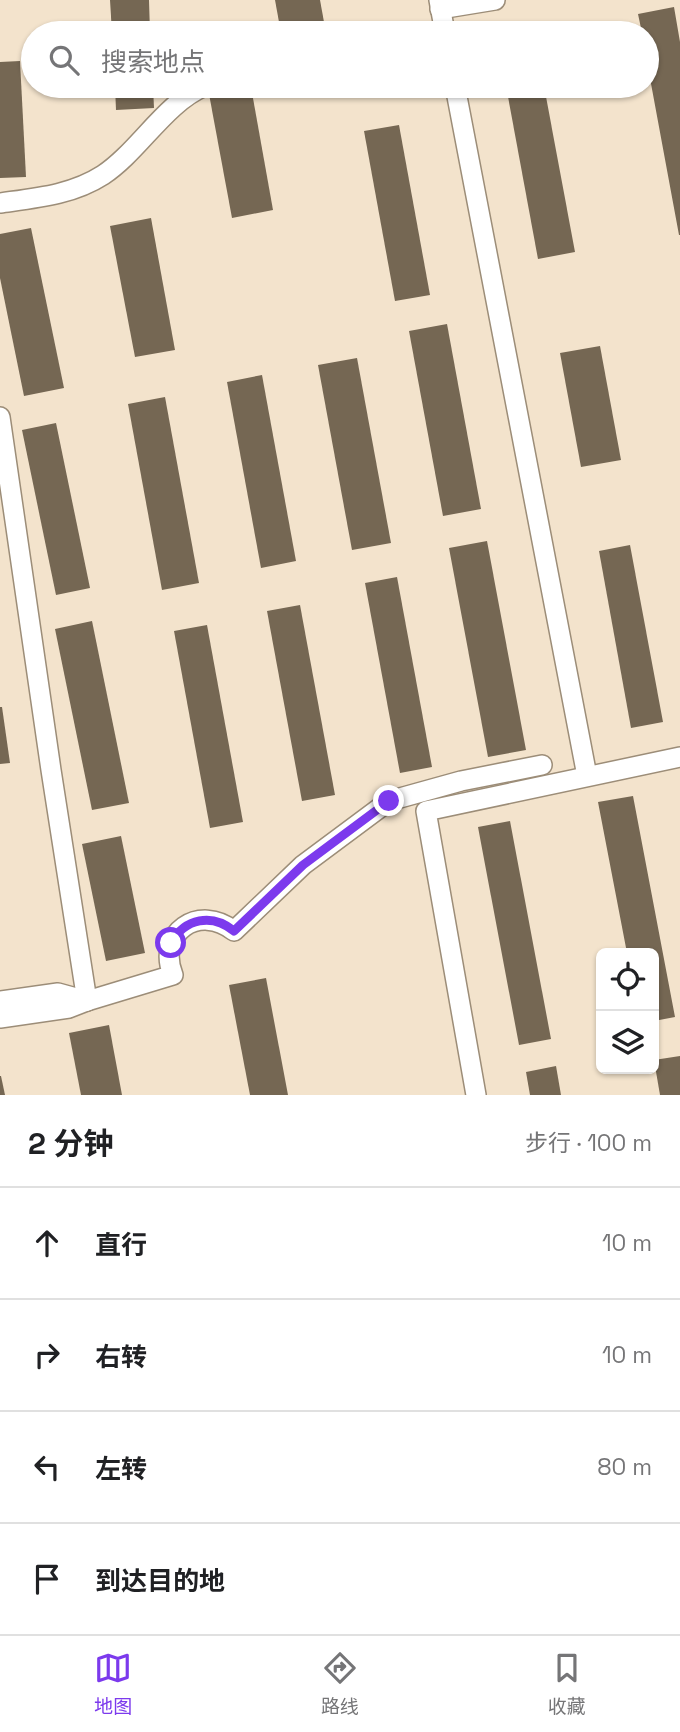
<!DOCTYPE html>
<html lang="zh">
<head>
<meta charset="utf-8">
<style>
  body { margin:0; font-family:"Space Grotesk","Noto Sans SC",sans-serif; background:#f6f6f6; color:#202124 }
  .controls { position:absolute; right:21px; bottom:21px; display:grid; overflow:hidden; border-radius:10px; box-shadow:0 2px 5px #0004 }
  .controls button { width:63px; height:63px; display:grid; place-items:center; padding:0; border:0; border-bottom:2px solid #e0e0e0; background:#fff; color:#202124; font:35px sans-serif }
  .stop { position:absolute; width:21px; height:21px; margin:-16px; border:5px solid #7c3aed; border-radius:50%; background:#fff }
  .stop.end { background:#7c3aed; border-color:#fff; box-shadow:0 2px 7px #0008 }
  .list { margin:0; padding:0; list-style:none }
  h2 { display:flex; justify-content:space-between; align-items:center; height:91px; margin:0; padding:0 28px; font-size:30px }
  h2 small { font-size:23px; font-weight:400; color:#757577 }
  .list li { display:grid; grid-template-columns:46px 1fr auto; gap:21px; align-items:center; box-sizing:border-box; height:112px; padding:0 28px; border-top:2px solid #e0e0e0 }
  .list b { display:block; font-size:26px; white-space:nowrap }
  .list em { font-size:23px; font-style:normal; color:#757577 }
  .icon { flex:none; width:38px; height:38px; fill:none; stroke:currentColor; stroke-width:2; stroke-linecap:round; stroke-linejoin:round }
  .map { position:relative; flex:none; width:680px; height:1095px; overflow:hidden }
  .search { position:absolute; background:#fff; box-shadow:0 2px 5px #0004; left:21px; right:21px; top:21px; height:77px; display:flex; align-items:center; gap:18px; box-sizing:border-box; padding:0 24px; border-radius:38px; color:#757577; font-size:26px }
  .sheet { height:539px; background:#fff }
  nav { display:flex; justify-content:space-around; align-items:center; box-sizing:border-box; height:98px; border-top:2px solid #e0e0e0; background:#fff; font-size:19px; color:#757577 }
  nav a { display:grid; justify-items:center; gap:4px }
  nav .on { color:#7c3aed }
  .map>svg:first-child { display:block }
  .building { fill:#756753 }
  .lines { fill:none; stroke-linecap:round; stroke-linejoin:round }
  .minor-casing { stroke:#9c8d78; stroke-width:22 }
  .minor { stroke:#fff; stroke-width:19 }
  .route { stroke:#7c3aed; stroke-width:9 }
</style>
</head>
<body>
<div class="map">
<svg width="680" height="1095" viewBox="0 0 680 1095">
  <rect width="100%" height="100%" fill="#f3e3cc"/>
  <g class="building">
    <polygon points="110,0 149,0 150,33 112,33"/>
    <polygon points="275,0 320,0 326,33 281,33"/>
    <polygon points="674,7 680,42 680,235 679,235 647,62 647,33 642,33 638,14"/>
    <polygon points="533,21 535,33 496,33 495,28"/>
    <polygon points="20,61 26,177 0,178 0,62"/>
    <polygon points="115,86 153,86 154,108 116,110"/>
    <polygon points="506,86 544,86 575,252 538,259"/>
    <polygon points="251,87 273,210 232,218 209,94"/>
    <polygon points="399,125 430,295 395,301 364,131"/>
    <polygon points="151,218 175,350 135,357 110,226"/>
    <polygon points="31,228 64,388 24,396 0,278 0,234"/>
    <polygon points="447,324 481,509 443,516 409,331"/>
    <polygon points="600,346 621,460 581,467 560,353"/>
    <polygon points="357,358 391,543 352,550 318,365"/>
    <polygon points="262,375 296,561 261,568 227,382"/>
    <polygon points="165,397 199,583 162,590 128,404"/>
    <polygon points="56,423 90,588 56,595 22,430"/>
    <polygon points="487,541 526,750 488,757 449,548"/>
    <polygon points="630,545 663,722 631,728 599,551"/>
    <polygon points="397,577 432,767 400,773 365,583"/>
    <polygon points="300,605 335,795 302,801 267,611"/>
    <polygon points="92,621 129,803 92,810 55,629"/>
    <polygon points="207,625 243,822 210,828 174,631"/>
    <polygon points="0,707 2,707 10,763 0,764"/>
    <polygon points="633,796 675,1017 654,1021 654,953 627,953 598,802"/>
    <polygon points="510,821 551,1039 519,1045 478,827"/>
    <polygon points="121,836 145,953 106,961 82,844"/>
    <polygon points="266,978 288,1095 250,1095 229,985"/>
    <polygon points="109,1025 122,1095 81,1095 69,1033"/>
    <polygon points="680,1056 680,1095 660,1095 654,1060"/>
    <polygon points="556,1066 561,1095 530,1095 526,1072"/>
    <polygon points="0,1076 1,1076 5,1095 0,1095"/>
  </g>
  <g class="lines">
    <g class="minor-casing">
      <g id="minor">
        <polyline points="439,0 445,33"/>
        <polyline points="440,9 495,0"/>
        <polyline points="455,86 587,776"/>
        <path d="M0 203C36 198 72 195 103 175 139 151 165 103 205 86"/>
        <polyline points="0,417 51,770 87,1001"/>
        <polyline points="0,1001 58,993 87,1001"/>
        <path d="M0 1018 69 1008 87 1001 173 975C156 933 199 903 234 931L303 865 389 801 461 781 542 765"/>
        <polyline points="476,1095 426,811 680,757"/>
      </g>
    </g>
    <use href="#minor" class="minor"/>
  </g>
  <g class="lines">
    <path class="route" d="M171 943C185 918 212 913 234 931L303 865 389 801"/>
  </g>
</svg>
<div class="controls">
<button><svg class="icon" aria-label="locate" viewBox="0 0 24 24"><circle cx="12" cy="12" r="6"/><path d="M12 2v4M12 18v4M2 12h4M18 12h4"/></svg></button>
<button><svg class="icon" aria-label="layers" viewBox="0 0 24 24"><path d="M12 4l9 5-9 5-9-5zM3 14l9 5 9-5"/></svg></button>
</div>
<div class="stop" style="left:171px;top:943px"></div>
<div class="stop end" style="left:389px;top:801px"></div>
<div class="search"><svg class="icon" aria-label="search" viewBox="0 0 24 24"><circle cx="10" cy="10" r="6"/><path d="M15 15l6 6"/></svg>搜索地点</div>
</div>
<section class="sheet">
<h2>2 分钟<small>步行 · 100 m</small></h2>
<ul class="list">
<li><svg class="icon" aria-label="ahead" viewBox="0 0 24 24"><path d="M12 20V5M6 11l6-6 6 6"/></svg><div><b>直行</b></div><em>10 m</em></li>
<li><svg class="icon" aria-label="right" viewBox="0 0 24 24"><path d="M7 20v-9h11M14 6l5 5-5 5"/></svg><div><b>右转</b></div><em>10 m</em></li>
<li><svg class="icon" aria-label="left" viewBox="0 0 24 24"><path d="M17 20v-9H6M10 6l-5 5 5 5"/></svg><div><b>左转</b></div><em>80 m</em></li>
<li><svg class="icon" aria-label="arrive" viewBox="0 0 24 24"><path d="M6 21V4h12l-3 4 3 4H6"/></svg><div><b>到达目的地</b></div></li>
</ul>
</section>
<nav>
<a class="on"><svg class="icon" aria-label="map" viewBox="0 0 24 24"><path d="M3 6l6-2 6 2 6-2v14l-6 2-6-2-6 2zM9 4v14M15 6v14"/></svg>地图</a>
<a><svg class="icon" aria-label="directions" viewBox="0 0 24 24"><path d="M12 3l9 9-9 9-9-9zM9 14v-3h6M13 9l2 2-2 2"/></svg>路线</a>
<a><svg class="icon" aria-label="saved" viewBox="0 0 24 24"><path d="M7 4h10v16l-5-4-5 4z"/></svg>收藏</a>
</nav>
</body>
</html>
